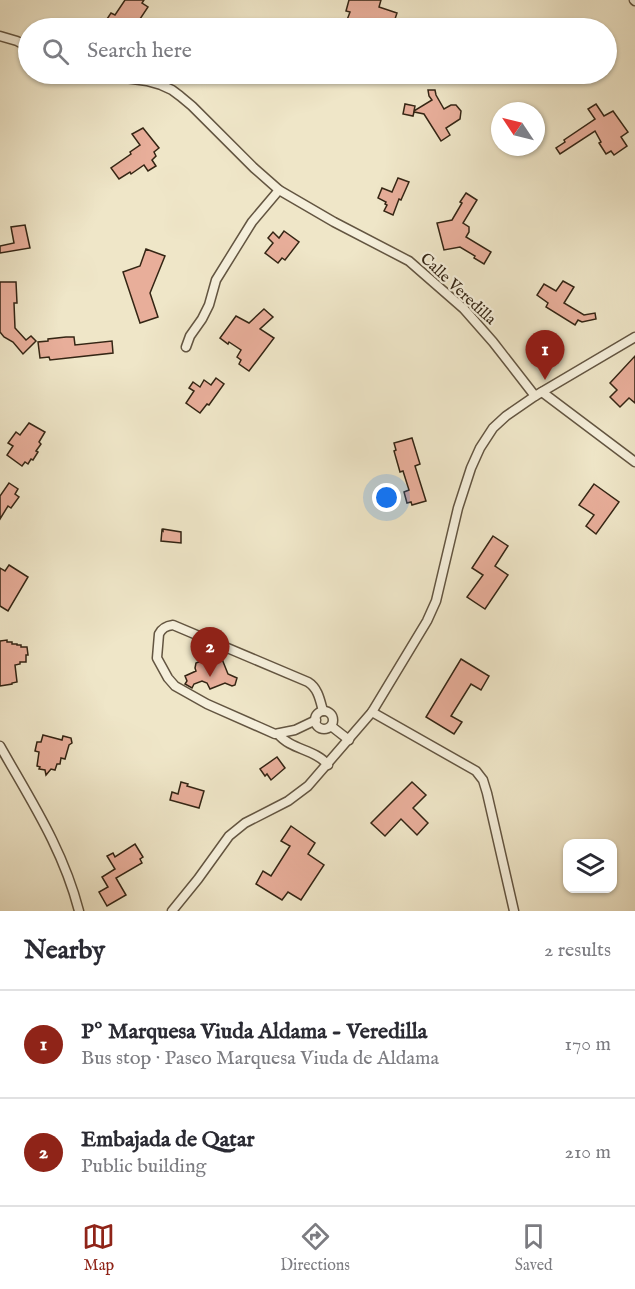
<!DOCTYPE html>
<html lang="en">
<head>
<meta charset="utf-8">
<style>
  body { margin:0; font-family:"IM FELL English",serif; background:#f7f7f7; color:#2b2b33 }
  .controls { position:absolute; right:18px; bottom:18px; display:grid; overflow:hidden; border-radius:12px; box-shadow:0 2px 4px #0004 }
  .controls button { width:54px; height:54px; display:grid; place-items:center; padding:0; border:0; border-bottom:2px solid #e1e1e2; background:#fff; color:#2b2b33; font:30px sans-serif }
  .compass { position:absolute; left:491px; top:102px; width:54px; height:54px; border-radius:50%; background:#fff; box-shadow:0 2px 4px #0004; rotate:305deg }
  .you { position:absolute; left:387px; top:498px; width:21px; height:21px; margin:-15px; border:4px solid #fff; border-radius:50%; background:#1a73e8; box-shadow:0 0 0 9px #1a73e833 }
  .badge { display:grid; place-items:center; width:39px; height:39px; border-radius:50%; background:#8f2418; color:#fff; font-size:20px; font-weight:700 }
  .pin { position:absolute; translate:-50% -50px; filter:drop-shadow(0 2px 3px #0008) }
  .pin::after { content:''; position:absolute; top:32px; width:21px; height:18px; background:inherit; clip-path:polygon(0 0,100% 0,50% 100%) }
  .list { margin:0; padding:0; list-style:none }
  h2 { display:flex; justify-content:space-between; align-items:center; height:78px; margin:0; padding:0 24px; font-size:26px }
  h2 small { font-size:20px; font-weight:400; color:#7c7c81 }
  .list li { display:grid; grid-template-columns:39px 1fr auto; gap:18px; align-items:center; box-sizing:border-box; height:108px; padding:0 24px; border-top:2px solid #e1e1e2 }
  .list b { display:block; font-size:22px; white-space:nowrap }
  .list p { margin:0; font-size:20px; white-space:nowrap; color:#7c7c81 }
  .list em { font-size:20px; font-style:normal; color:#7c7c81 }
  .icon { flex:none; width:33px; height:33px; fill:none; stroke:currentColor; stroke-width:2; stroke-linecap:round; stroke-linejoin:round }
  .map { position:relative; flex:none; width:635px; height:911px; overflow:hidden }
  .search { position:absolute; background:#fff; box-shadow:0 2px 4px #0004; left:18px; right:18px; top:18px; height:66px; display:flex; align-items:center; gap:15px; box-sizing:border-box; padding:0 21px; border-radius:33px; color:#7c7c81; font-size:22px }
  .sheet { height:294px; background:#fff }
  nav { display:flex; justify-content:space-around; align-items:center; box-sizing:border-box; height:84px; border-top:2px solid #e1e1e2; background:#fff; font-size:16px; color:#7c7c81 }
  nav a { display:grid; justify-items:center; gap:3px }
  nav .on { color:#8f2418 }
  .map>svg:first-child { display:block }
  .building { fill:#e8ae9a; stroke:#342514; stroke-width:1.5 }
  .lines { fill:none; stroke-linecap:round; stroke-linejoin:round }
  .minor-casing { stroke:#635541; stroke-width:11 }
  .minor { stroke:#f5efdb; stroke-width:8 }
  .labels { text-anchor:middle; stroke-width:4.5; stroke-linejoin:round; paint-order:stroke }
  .street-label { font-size:16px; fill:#342514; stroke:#f5efdb }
</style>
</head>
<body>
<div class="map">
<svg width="635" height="911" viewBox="0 0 635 911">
  <rect width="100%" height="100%" fill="#efe6c8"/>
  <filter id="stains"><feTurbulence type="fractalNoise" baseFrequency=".00333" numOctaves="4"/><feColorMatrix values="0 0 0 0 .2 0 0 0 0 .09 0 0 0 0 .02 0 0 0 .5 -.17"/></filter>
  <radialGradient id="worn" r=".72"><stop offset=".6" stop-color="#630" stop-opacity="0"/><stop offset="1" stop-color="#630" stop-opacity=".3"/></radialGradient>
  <g class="building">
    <polygon points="125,0 144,0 142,3 148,7 136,25 142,28 101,28 111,13 115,15"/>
    <polygon points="349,0 381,0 379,7 397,13 392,28 344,28 350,12 346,11"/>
    <polygon points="428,90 435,90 436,95 444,109 451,105 456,105 461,111 460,119 446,128 450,135 441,141 424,114 414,112 413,116 403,114 405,104 415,106 414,111 432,100 429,96"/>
    <polygon points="596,104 604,116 613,111 628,132 621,137 627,146 614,155 611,151 606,154 599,143 601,142 595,131 560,154 556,148 565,142 564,140 595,119 588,109"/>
    <polygon points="143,128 159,148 154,152 156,156 152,160 156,166 148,171 144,165 131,174 130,172 119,179 111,168 131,154 130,152 140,145 132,134"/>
    <polygon points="398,178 409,182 401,200 399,199 393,215 384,211 387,205 385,204 386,202 378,198 382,188 392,192"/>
    <polygon points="466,193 477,200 463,223 469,227 469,232 466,237 491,252 484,264 474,258 475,256 460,247 444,250 437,223 452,220 462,203 460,202"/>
    <polygon points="25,225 30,248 0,253 0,246 14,243 11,227"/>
    <polygon points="284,231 299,242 285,260 282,258 278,263 265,253 273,243 268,238 273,232 279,238"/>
    <polygon points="146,249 165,256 150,293 158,317 140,323 123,272 140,266"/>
    <polygon points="563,281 574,287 564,303 584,315 595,313 596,319 582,322 578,320 575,325 546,307 548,303 537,295 544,284 556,291"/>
    <polygon points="0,282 16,282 17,303 14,303 15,328 26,340 31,336 36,341 23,354 13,342 4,337 0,332"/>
    <polygon points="264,309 273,317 260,329 274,338 249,371 239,364 241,360 237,357 241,350 229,342 228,344 220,338 236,316 249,323"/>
    <polygon points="66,337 74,337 75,345 112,341 113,353 50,360 49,357 40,358 38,342 48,341 48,339"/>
    <polygon points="635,356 635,403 629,398 620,407 610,397 617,390 610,383"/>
    <polygon points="216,378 224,384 209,405 207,404 200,413 186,403 194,391 189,388 193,382 200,387 204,380 211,385"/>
    <polygon points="29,423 45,432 39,442 41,444 36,451 38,452 33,460 31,459 28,464 25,462 22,466 7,455 13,446 8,443 16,432 20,435"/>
    <polygon points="412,438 420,464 415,466 426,501 412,505 411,502 407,503 404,492 409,490 403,471 400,472 394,451 396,450 394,443"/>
    <polygon points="9,483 18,489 15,494 19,497 11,508 8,506 0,519 0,496"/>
    <polygon points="594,484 619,502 596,534 586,526 594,515 579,505"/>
    <polygon points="163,529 181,532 181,543 161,541 162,530 163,531"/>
    <polygon points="493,536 508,546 495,566 508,575 485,609 467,597 483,575 472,568"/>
    <polygon points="9,565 28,577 8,611 0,606 0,568 5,571"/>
    <polygon points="7,640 7,642 12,642 12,644 17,644 17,645 21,645 21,647 27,647 28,655 26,655 26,662 20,662 20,664 15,665 17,682 12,683 12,684 0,686 0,641"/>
    <polygon points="214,651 220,654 228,674 237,678 235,685 232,686 225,683 210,689 207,683 202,681 194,684 192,688 185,684 187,681 185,676 196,671 195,668 196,663 201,661 199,657"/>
    <polygon points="461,659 489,676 481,690 471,684 451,716 462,722 454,734 426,717"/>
    <polygon points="43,735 62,740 63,736 71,738 72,743 69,745 65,759 61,758 60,764 57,764 55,770 51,769 46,775 45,770 39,769 40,767 37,766 39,752 35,751 37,742 41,742"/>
    <polygon points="277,757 285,768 271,780 267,774 265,776 260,769"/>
    <polygon points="181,782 188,784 187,786 204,791 199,808 170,800 172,792 178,794"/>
    <polygon points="412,782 426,795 413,808 428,823 417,835 401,819 385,836 371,823"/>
    <polygon points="291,826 315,843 308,854 324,865 301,900 288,892 282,900 256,884 263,871 271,876 290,846 281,841"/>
    <polygon points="135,844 143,857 140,859 142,863 116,878 126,895 107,906 99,892 108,887 102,877 115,869 107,856 113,853 115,857"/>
  </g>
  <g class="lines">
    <g class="minor-casing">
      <g id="minor">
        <polyline points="634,0 635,1"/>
        <polyline points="0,36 17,41 28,47"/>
        <polyline points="96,74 147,81 161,85 172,90 180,96 192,106 254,168 279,190 334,222 409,261 464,309 493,342 535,396"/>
        <polyline points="186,347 190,336 202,319 209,305 216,280 252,222 279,190"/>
        <polyline points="542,392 635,462"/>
        <circle cx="324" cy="720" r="9"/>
        <polyline points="372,712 476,771 483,780 487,793 514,911"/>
        <path d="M316 720 295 730 275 734 207 704 175 686 168 678 157 658 159 634C162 628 166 626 173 625L308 682C318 688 320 700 323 711"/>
        <polyline points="331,726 349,740"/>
        <path d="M278 734C291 750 315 749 328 765"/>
        <path d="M0 746C31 801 63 849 79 911"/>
        <polyline points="172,911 198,879 229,836 245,823 288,801 308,786 372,712 427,621 436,601 458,508 471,468 480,448 493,428 506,416 535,396 635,337"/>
      </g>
    </g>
    <use href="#minor" class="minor"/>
  </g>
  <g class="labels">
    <g class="street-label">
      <text transform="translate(459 288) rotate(43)" y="6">Calle Veredilla</text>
    </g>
  </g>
  <rect width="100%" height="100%" filter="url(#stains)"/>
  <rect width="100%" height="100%" fill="url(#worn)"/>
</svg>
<div class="controls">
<button><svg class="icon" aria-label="layers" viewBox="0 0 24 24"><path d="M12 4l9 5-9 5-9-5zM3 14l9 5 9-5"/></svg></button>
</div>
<svg class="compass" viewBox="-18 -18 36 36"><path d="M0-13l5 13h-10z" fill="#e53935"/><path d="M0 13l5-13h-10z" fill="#7c7c81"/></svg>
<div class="you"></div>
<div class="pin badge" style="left:545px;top:380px">1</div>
<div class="pin badge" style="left:210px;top:677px">2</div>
<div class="search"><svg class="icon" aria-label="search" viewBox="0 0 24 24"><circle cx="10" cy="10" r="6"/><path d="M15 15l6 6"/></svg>Search here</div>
</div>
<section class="sheet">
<h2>Nearby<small>2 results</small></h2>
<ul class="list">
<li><span class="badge">1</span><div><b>Pº Marquesa Viuda Aldama - Veredilla</b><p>Bus stop · Paseo Marquesa Viuda de Aldama</p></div><em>170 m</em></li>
<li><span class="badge">2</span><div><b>Embajada de Qatar</b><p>Public building</p></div><em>210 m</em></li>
</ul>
</section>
<nav>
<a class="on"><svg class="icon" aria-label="map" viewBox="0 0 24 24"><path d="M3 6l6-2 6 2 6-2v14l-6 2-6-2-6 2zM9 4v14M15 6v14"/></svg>Map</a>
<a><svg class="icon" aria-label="directions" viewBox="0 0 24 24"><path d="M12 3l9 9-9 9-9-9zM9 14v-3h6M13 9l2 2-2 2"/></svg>Directions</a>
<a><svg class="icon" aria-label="saved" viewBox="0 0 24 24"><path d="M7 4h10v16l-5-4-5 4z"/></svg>Saved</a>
</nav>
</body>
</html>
